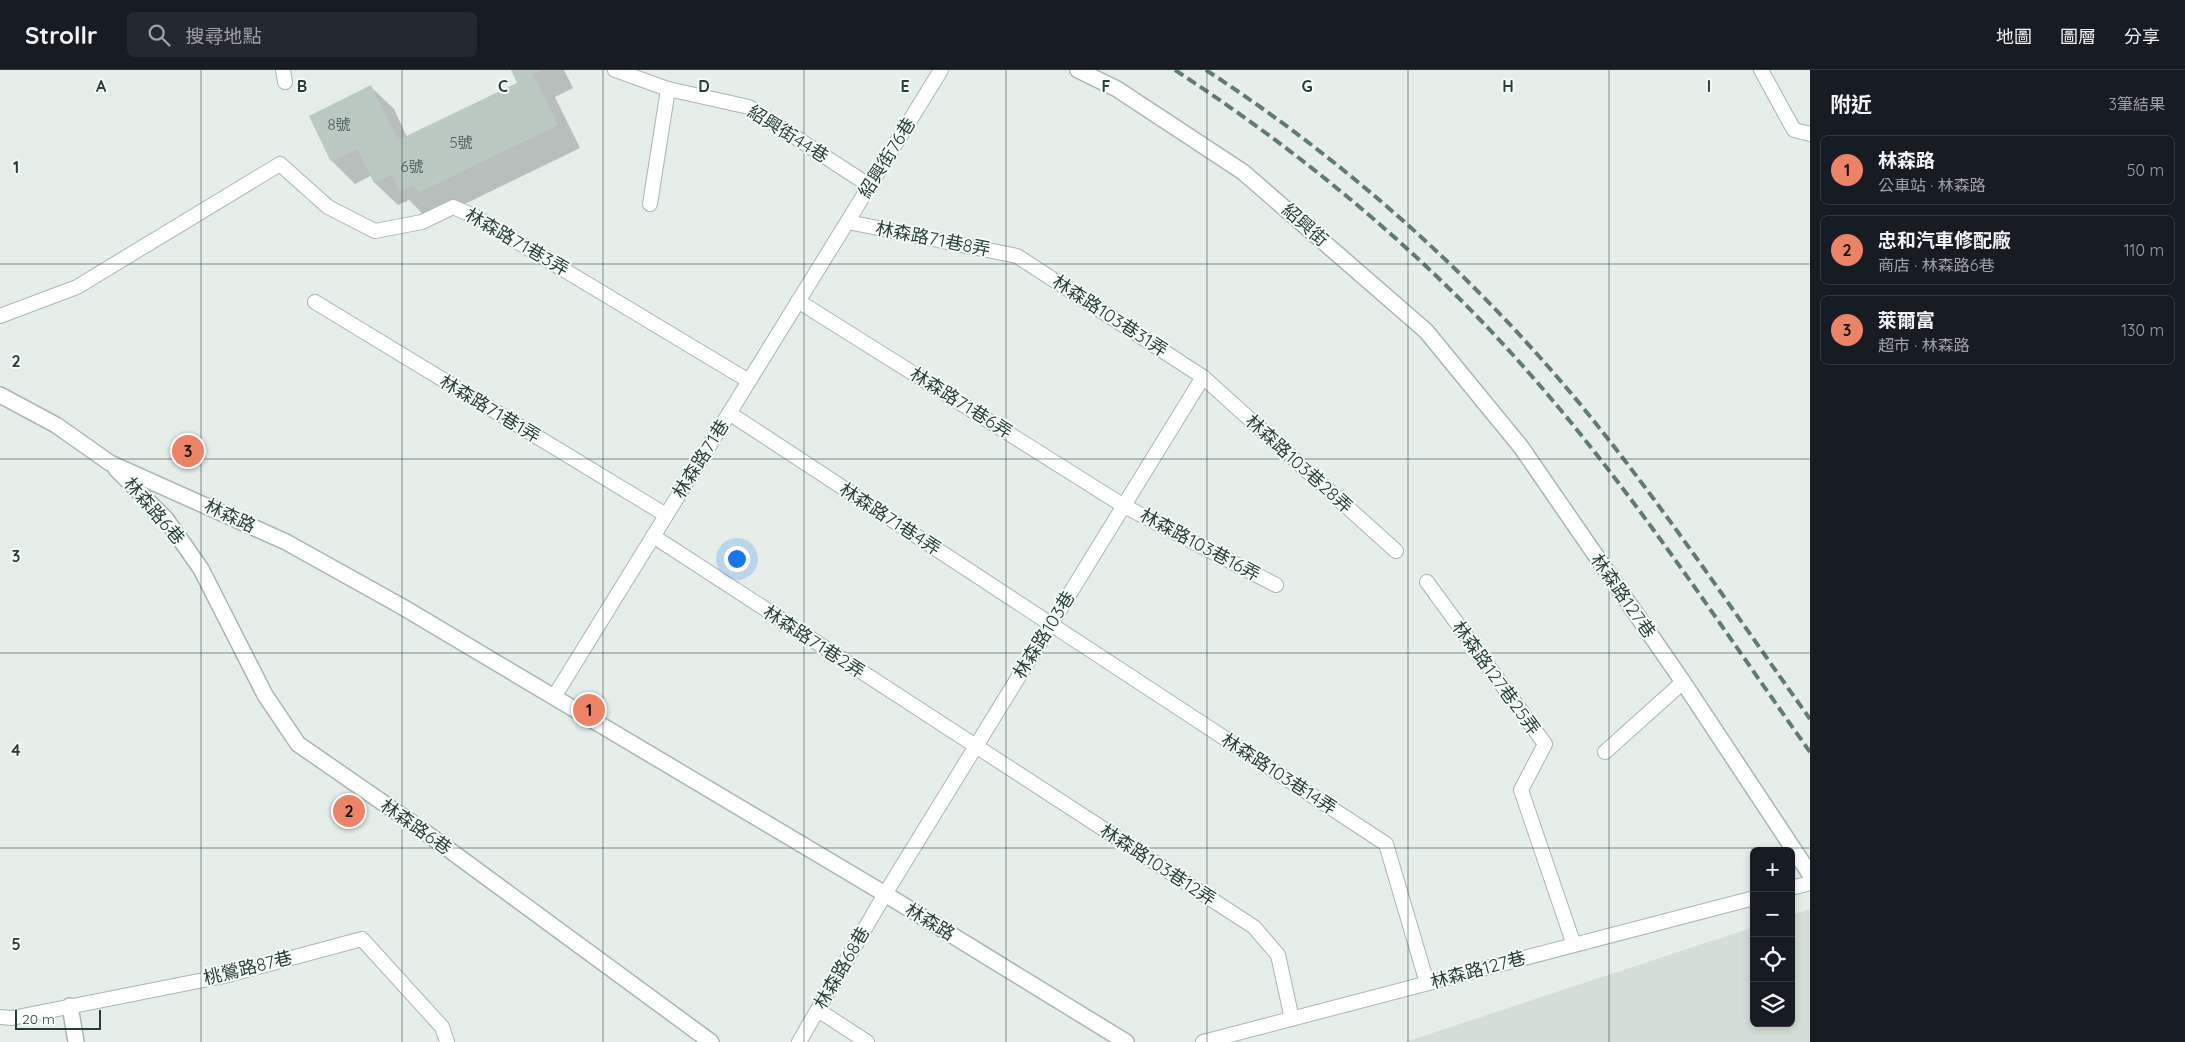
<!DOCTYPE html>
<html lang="zh-TW">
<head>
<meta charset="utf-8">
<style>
  body { margin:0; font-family:Quicksand,"Noto Sans TC",sans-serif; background:#242831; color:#f1f3f6 }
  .controls { position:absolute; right:15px; bottom:15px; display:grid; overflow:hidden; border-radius:8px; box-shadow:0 2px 8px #0003 }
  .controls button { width:45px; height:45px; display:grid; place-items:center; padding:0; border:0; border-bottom:1px solid #363941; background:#171b24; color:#f1f3f6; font:25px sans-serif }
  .scale { position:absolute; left:15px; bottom:12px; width:86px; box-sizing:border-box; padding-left:5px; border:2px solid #254038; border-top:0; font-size:14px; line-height:18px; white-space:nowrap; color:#254038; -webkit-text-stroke:4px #f7fbf8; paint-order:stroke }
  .you { position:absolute; left:736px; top:488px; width:18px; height:18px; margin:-12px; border:4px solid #fff; border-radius:50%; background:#1a73e8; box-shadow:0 0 0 8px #1a73e833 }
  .badge { display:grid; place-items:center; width:32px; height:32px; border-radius:50%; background:#ec8366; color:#111; font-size:16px; font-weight:700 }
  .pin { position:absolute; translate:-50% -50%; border:2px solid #fff; box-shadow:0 1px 5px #0006 }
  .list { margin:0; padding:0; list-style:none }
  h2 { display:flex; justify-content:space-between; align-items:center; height:65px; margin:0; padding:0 20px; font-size:21px }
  h2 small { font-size:16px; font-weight:400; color:#9ea1a6 }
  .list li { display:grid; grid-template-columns:32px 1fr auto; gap:15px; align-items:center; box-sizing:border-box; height:70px; margin:0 10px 10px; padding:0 10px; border:1px solid #363941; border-radius:8px }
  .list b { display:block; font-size:19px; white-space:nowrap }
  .list p { margin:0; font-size:16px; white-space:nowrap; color:#9ea1a6 }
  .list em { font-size:16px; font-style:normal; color:#9ea1a6 }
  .icon { flex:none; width:28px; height:28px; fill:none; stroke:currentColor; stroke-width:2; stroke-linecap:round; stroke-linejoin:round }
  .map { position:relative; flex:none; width:1810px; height:972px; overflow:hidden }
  header { display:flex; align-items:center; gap:30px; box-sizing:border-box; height:70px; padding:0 25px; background:#171b24; border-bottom:1px solid #363941 }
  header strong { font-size:24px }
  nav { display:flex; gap:28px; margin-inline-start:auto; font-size:18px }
  .search { width:350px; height:45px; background:#242831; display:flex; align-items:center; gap:12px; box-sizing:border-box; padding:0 18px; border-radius:8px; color:#9ea1a6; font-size:19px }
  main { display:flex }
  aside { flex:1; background:#171b24 }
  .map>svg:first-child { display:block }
  .built { fill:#d4ded9 }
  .shadow { fill:#0003 }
  .building { fill:#bbc9c3 }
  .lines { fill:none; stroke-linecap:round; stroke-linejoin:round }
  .service-casing { stroke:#a8b6b1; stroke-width:16 }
  .minor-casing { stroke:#a8b6b1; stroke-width:18 }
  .service { stroke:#fff; stroke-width:14 }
  .minor { stroke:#fff; stroke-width:15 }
  .rail { stroke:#607b73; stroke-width:4; stroke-dasharray:10 5; stroke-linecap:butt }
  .grid { fill:none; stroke:#254038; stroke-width:1; stroke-opacity:0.55 }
  .labels { text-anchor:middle; stroke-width:4; stroke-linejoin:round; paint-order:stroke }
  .number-label { font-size:15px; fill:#4a625b }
  .street-label { font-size:18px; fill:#254038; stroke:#f7fbf8 }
  .grid-label { font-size:16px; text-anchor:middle; font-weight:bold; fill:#254038; stroke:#f7fbf8; stroke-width:4; stroke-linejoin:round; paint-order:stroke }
</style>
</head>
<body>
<header>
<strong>Strollr</strong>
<div class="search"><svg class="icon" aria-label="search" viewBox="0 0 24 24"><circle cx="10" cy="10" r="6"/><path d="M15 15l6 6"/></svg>搜尋地點</div>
<nav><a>地圖</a><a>圖層</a><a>分享</a></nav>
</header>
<main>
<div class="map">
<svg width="1810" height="972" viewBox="0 0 1810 972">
  <rect width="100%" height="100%" fill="#e6eeea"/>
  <polygon class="built" points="1810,839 1810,972 1405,972 1754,857 1754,953 1791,953 1791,845"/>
  <polygon class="shadow" points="512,0 564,0 573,18 555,27 580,78 442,145 423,144 409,130 398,135 375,113 372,105 355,114 332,91 371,17 394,39 407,67 519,13"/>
  <polygon class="building" points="511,0 542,0 533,4 558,55 418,123 414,115 400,122 392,105 374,113 357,79 331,92 309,46 371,15 398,70 517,13"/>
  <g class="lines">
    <g class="service-casing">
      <g id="service">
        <polyline points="283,0 285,12"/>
        <polyline points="615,0 668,19 749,37 870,116"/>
        <polyline points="1761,0 1794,60 1810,64"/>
        <polyline points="650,134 668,19"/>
        <polyline points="848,152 1017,186 1203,307 1396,481"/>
        <polyline points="798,231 1124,436 1276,515"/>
        <polyline points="315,232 666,445"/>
        <polyline points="0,246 77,217 280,94 328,137 375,161 422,152 453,137 476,147 749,311"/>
        <polyline points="729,343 1386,774 1427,913"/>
        <polyline points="653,466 1254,857 1278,885 1292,949"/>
        <polyline points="1427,512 1545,674 1521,720 1574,875"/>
        <polyline points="554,627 941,0"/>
        <polyline points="1605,682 1683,612"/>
        <polyline points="1791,818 1810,813"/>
        <polyline points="818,940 867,972"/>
        <polyline points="0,947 12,948 224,906 362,869 442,957 447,972"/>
        <polyline points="799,972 885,824 1203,307"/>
        <polyline points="1203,972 1754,828"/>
      </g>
    </g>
    <g class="minor-casing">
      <g id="minor">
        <polyline points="1078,0 1117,19 1243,102 1426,261 1521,377 1683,612 1810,804"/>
        <polyline points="0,325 56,355 110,393 286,472 401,536 885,824 1126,972"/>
        <polyline points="116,399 166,449 201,499 265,625 298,674 418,757 711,972"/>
        <polyline points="70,936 76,972"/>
      </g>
    </g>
    <use href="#service" class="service"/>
    <use href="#minor" class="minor"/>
    <g class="rail">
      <path d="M1175 0C1305 85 1427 186 1529 303 1633 421 1719 554 1810 682"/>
      <path d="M1206 0C1353 96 1487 217 1597 355 1672 449 1740 551 1810 649"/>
    </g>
  </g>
  <path class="grid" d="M201 0V972M402 0V972M603 0V972M804 0V972M1006 0V972M1207 0V972M1408 0V972M1609 0V972M0 194H1810M0 389H1810M0 583H1810M0 778H1810"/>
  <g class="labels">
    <g class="number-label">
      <text x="339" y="60">8號</text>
      <text x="461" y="78">5號</text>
      <text x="412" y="102">6號</text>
    </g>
    <g class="street-label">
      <text transform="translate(788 64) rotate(32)" y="6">紹興街44巷</text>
      <text transform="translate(887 88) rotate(-58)" y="6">紹興街76巷</text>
      <text transform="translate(1305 155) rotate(41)" y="6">紹興街</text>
      <text transform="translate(933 169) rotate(11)" y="6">林森路71巷8弄</text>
      <text transform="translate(517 172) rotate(30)" y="6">林森路71巷3弄</text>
      <text transform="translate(1110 246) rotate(33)" y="6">林森路103巷31弄</text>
      <text transform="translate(961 333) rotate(32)" y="6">林森路71巷6弄</text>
      <text transform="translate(490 339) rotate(31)" y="6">林森路71巷1弄</text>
      <text transform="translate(701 389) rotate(-58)" y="6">林森路71巷</text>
      <text transform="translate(1299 394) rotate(42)" y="6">林森路103巷28弄</text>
      <text transform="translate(154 441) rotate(49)" y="6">林森路6巷</text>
      <text transform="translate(230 446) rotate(25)" y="6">林森路</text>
      <text transform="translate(890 449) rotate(33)" y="6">林森路71巷4弄</text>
      <text transform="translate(1200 475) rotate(28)" y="6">林森路103巷16弄</text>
      <text transform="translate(1623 526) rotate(55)" y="6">林森路127巷</text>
      <text transform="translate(1044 565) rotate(-58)" y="6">林森路103巷</text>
      <text transform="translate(814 572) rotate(33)" y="6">林森路71巷2弄</text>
      <text transform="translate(1496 608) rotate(54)" y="6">林森路127巷25弄</text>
      <text transform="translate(1279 704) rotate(33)" y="6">林森路103巷14弄</text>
      <text transform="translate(416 757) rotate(35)" y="6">林森路6巷</text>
      <text transform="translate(1158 795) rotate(33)" y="6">林森路103巷12弄</text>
      <text transform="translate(930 852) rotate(31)" y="6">林森路</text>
      <text transform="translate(248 898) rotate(-14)" y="6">桃鶯路87巷</text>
      <text transform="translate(842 898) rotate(-60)" y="6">林森路68巷</text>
      <text transform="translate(1478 900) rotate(-15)" y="6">林森路127巷</text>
    </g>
  </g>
  <g class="grid-label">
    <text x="101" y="22">A</text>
    <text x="302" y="22">B</text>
    <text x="503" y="22">C</text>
    <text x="704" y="22">D</text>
    <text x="905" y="22">E</text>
    <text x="1106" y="22">F</text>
    <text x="1307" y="22">G</text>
    <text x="1508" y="22">H</text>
    <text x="1709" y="22">I</text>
    <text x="16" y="103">1</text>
    <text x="16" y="297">2</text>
    <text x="16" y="492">3</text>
    <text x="16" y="686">4</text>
    <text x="16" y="880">5</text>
  </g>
</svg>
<div class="controls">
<button>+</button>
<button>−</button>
<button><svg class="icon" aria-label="locate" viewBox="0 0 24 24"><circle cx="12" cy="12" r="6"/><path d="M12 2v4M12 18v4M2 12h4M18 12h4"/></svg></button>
<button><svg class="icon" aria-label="layers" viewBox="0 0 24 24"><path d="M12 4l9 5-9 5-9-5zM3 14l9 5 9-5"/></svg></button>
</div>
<div class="scale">20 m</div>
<div class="you"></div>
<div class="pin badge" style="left:589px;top:640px">1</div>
<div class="pin badge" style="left:349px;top:741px">2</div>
<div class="pin badge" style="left:188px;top:381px">3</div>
</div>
<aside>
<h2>附近<small>3筆結果</small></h2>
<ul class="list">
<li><span class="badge">1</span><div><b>林森路</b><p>公車站 · 林森路</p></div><em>50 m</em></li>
<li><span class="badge">2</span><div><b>忠和汽車修配廠</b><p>商店 · 林森路6巷</p></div><em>110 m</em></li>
<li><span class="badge">3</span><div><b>萊爾富</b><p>超市 · 林森路</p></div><em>130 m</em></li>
</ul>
</aside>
</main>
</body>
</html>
